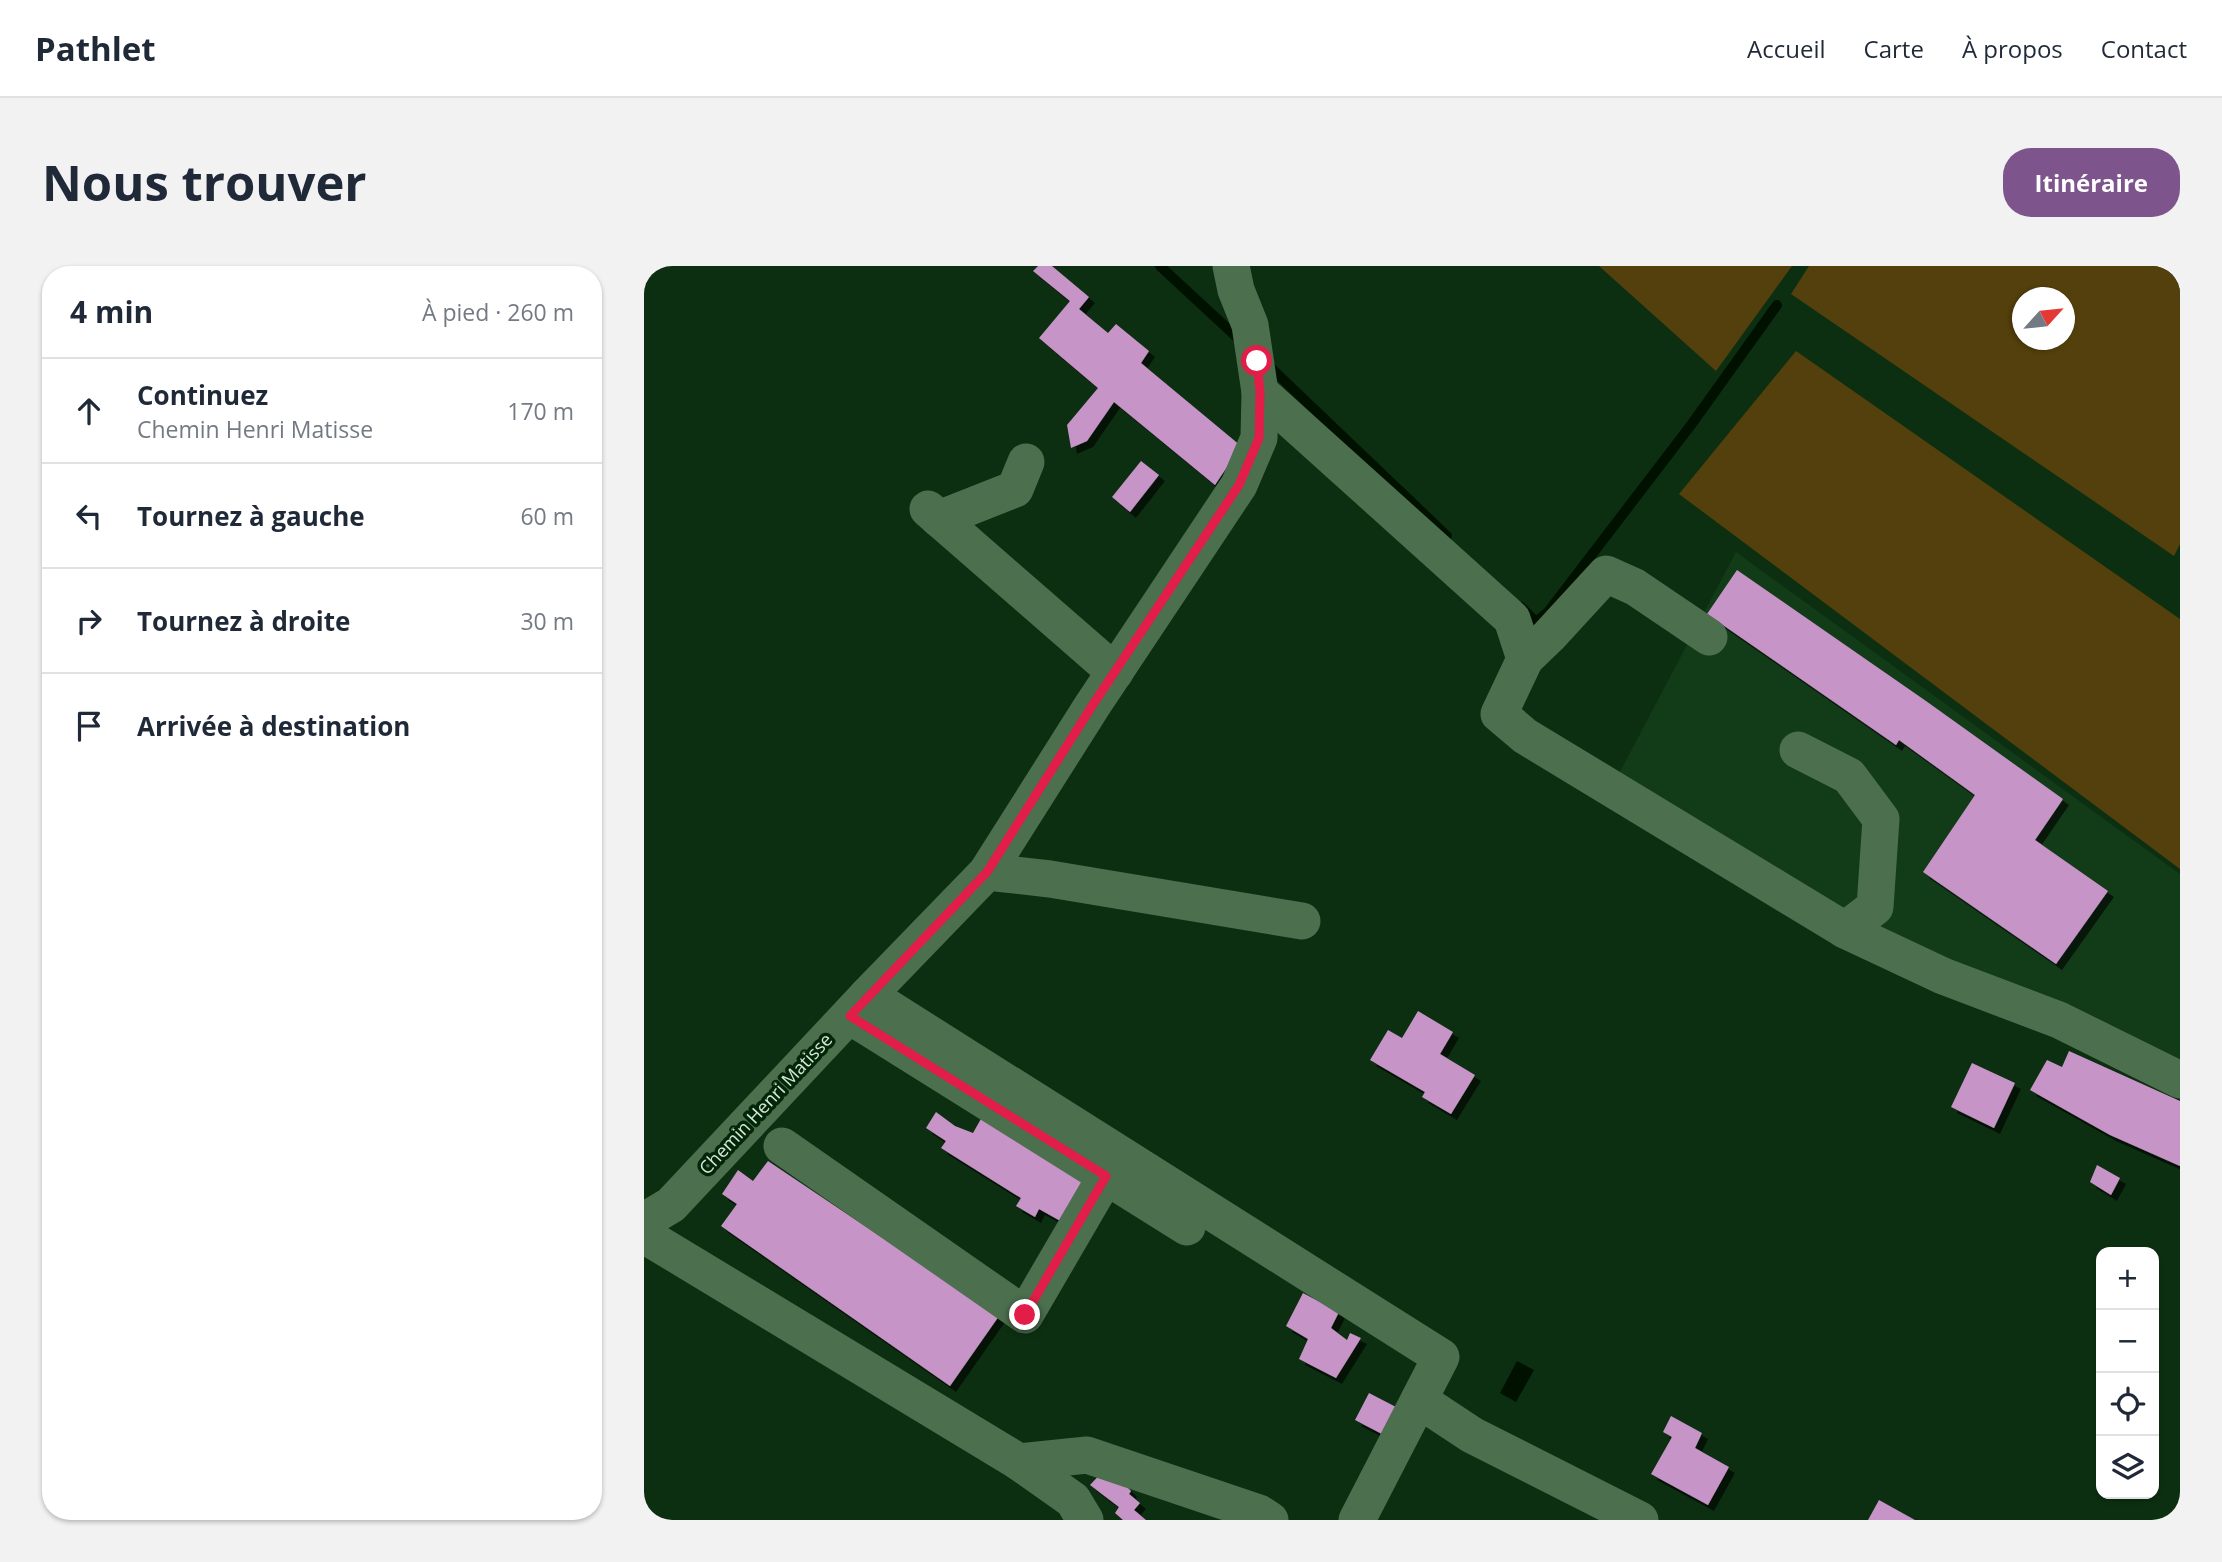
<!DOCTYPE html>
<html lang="fr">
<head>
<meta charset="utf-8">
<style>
  body { margin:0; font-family:"Open Sans",sans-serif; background:#f2f2f3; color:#1f2937 }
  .controls { position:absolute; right:21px; bottom:21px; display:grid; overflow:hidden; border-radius:14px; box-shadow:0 2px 5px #0004 }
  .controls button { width:63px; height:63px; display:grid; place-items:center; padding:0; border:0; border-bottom:2px solid #e0e1e3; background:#fff; color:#1f2937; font:35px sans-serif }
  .compass { position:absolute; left:1368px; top:21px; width:63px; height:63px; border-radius:50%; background:#fff; box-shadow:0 2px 5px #0004; rotate:63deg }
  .stop { position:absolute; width:21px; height:21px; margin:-16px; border:5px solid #e11d48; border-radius:50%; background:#fff }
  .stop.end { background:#e11d48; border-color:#fff; box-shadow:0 2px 7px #0008 }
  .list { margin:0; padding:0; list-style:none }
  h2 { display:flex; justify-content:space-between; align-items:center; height:91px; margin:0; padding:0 28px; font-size:30px }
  h2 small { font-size:23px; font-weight:400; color:#747a83 }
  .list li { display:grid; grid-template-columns:46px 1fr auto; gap:21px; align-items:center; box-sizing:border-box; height:105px; padding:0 28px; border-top:2px solid #e0e1e3 }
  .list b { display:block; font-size:26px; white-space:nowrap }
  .list p { margin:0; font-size:23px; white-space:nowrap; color:#747a83 }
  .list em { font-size:23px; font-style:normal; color:#747a83 }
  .icon { flex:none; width:38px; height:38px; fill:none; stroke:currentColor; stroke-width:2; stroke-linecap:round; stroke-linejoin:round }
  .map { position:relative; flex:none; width:1536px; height:1254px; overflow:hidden; border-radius:28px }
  header { display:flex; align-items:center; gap:42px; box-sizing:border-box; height:98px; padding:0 35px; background:#fff; border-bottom:2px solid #e0e1e3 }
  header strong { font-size:33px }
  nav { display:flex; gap:38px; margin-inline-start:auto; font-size:24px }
  .intro { display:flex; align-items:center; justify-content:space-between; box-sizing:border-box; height:168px; padding:0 42px }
  h1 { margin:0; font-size:49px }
  .button { padding:18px 32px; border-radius:28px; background:#7d558c; color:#fff; font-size:24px; font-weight:700 }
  main { display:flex; gap:42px; padding:0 42px }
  aside { flex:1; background:#fff; border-radius:28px; box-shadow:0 2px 5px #0004 }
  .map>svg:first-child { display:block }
  .built { fill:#123b18 }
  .green { fill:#54400c; fill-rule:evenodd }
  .water { fill:#010 }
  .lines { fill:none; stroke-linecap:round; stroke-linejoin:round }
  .stream { stroke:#010; stroke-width:10 }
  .building { fill:#c694c7; filter:url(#shadow) }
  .minor { stroke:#4c6f4e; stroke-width:37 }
  .route { stroke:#e11d48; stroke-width:9 }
  .labels { text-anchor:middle; stroke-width:7; stroke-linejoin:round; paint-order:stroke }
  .street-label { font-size:18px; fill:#d6e9d6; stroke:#032508 }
</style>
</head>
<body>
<header>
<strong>Pathlet</strong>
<nav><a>Accueil</a><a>Carte</a><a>À propos</a><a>Contact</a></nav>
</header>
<div class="intro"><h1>Nous trouver</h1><a class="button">Itinéraire</a></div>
<main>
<aside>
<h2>4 min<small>À pied · 260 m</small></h2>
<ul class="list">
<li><svg class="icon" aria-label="ahead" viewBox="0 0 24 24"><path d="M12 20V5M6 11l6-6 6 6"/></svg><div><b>Continuez</b><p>Chemin Henri Matisse</p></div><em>170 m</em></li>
<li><svg class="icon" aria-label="left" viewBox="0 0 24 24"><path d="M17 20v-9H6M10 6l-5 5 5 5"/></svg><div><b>Tournez à gauche</b></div><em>60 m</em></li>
<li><svg class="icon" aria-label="right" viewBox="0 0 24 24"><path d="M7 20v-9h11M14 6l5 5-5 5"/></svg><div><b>Tournez à droite</b></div><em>30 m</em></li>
<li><svg class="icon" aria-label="arrive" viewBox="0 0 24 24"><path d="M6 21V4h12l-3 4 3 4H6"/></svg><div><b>Arrivée à destination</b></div></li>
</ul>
</aside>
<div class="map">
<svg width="1536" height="1254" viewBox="0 0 1536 1254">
  <defs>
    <filter id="shadow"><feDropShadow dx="6" dy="6" stdDeviation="0" flood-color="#0009"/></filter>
  </defs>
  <rect width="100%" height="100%" fill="#0d2f11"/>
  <polygon class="built" points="1092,286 1536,608 1536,801 1198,648 970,517"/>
  <g class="green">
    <polygon points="955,0 1148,0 1072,105"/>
    <path d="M1165 0H1536V278L1530 290 1147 28ZM1378 32H1420V74H1378Z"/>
    <polygon points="1152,85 1536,353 1536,603 1035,228"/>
  </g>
  <polygon class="water" points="873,1095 890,1104 872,1136 856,1127"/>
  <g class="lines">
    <g class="stream">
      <polyline points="516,0 597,75"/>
      <polyline points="624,99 803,270"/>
      <polyline points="877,341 892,356 904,346 1047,159 1133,39"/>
    </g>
  </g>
  <g class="building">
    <polygon points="394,0 408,0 445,31 435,43 464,67 472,58 505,85 497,97 597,180 571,219 470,136 443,175 427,182 423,159 454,122 395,72 426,35 389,5"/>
    <polygon points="497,195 515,209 486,246 468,231"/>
    <polygon points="1093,304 1282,435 1419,533 1391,574 1464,625 1412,698 1279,606 1331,529 1255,474 1252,479 1063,348"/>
    <polygon points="774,745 809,766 796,788 831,809 807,848 778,831 781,826 726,794 744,764 758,772"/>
    <polygon points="1425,785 1536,835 1536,900 1466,869 1386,824 1403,794 1418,801"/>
    <polygon points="1328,797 1371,817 1350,862 1307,841"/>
    <polygon points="292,846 311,860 329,867 338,851 445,914 420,957 395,943 391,951 372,940 377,932 297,882 302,875 282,862"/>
    <polygon points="124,895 355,1050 306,1120 77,960 93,938 78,928 94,904 109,915"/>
    <polygon points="1453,899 1476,912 1467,929 1446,916"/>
    <polygon points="659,1027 695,1046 687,1062 703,1074 706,1067 717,1072 692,1112 655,1093 664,1073 642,1060"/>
    <polygon points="725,1127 752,1141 738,1168 711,1154"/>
    <polygon points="1027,1150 1058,1167 1051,1182 1085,1201 1064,1239 1007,1208 1028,1171 1019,1166"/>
    <polygon points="463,1201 487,1225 485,1228 496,1237 490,1244 502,1254 479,1254 471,1247 475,1241 446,1219"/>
    <polygon points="1235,1234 1271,1254 1224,1254"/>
  </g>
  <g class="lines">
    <g class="minor">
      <polyline points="616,126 868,353 881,393 855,448 881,470 1201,664 1231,641 1237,553 1205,510 1154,484"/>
      <polyline points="284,243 471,406"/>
      <polyline points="295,253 371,223 382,196"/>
      <polyline points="881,393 905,370 962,308 991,321 1065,371"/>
      <polyline points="343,606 406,613 658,655"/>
      <polyline points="1201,664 1299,710 1415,754 1536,814"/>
      <polyline points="224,729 797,1091 713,1254"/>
      <polyline points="206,750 543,961"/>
      <polyline points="138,880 381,1049 462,910"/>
      <polyline points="0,955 27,939 224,729 343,606 448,440 595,219 615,172 616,126 606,59 592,24 587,0"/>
      <polyline points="0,969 375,1196 443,1189 615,1247 626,1254"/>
      <polyline points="775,1134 828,1169 996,1254"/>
      <polyline points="375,1196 429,1234 441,1254"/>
    </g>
  </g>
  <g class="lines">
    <polyline class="route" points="381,1049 462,910 206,750 343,606 448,440 595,219 615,172 616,126 613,95"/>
  </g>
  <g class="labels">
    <g class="street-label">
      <text transform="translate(122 838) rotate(-47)" y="6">Chemin Henri Matisse</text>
    </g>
  </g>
</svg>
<div class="controls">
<button>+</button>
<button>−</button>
<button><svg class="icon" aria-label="locate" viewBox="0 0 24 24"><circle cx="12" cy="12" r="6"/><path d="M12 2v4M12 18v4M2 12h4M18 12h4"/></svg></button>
<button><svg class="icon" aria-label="layers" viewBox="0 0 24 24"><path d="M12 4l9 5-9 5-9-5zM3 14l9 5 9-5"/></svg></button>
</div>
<svg class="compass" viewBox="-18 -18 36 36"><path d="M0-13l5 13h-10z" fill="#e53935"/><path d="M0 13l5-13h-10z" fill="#747a83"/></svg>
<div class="stop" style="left:613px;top:95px"></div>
<div class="stop end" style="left:381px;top:1049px"></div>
</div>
</main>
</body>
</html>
